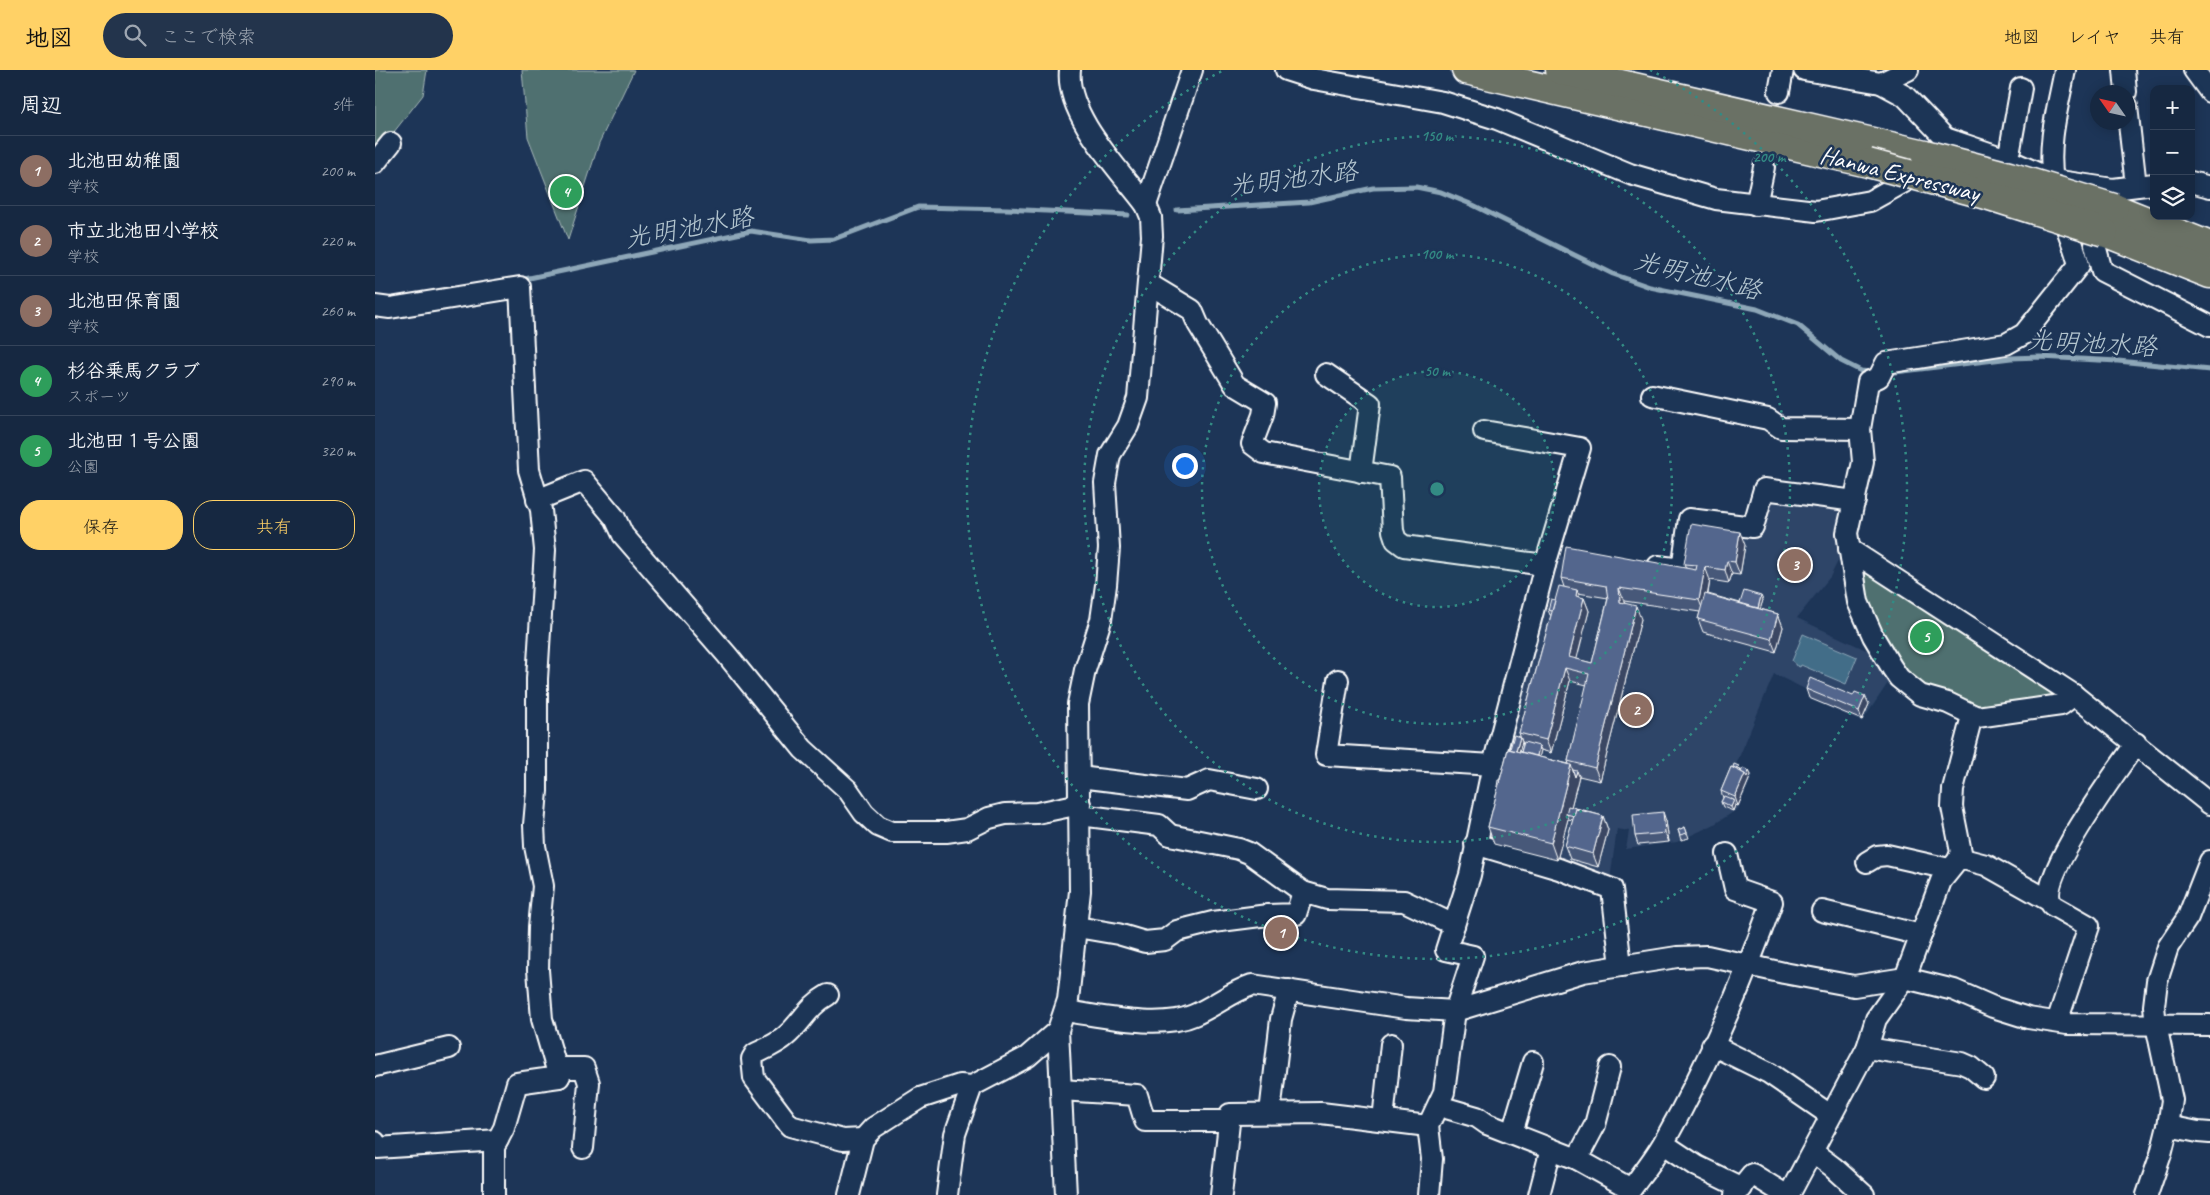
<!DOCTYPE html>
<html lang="ja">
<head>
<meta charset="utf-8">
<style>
  body { margin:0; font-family:Caveat,"Klee One",sans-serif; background:#23344c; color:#f1f3f6 }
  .controls { position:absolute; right:15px; top:15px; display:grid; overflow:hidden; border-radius:10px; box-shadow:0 2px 12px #0003 }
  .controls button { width:45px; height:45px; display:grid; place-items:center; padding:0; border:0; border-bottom:1px solid #35445a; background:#162841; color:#f1f3f6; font:25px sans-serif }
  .compass { position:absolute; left:1715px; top:15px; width:45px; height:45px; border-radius:50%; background:#162841; box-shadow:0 2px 12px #0003; rotate:304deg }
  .you { position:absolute; left:809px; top:395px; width:18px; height:18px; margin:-12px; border:4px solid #fff; border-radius:50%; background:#1a73e8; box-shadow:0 0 0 8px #1a73e833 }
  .badge { display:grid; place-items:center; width:32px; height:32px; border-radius:50%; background:#ffd166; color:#fff; font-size:16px; font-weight:700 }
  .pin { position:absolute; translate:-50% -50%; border:2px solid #fff; box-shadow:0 1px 5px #0006 }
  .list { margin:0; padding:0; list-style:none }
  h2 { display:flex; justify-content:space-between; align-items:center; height:65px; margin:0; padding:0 20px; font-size:21px }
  h2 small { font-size:16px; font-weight:400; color:#9ea6b1 }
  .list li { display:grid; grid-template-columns:32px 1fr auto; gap:15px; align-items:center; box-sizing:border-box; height:70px; padding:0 20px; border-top:1px solid #35445a }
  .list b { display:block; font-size:19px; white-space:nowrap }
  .list p { margin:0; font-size:16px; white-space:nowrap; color:#9ea6b1 }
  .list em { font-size:16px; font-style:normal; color:#9ea6b1 }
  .actions { display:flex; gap:10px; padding:15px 20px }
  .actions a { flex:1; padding:11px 0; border:1px solid #ffd166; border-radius:20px; text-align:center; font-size:18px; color:#ffd166 }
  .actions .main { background:#ffd166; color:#111 }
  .icon { flex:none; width:28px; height:28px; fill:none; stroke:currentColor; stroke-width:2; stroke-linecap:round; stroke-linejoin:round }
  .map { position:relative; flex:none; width:1835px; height:1125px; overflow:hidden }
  header { display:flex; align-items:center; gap:30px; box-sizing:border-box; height:70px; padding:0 25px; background:#ffd166; color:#111 }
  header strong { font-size:24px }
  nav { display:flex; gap:28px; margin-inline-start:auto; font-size:18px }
  .search { width:350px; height:45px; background:#23344c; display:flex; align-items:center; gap:12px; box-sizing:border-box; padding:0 18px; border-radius:28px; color:#9ea6b1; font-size:19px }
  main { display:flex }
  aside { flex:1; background:#162841 }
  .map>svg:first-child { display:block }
  .built { fill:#2d4467 }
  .green { fill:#4f7070; stroke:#a7b8b8 }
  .water { fill:#426d88; stroke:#8ea7b8 }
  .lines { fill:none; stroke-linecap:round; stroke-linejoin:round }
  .stream { stroke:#8ea7b8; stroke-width:5 }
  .minor-casing { stroke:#fff; stroke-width:24 }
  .highway-casing { stroke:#fff; stroke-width:31 }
  .minor { stroke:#1d3557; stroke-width:20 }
  .highway { stroke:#6b7165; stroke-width:28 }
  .highway-bridge-casing { stroke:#fff; stroke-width:31; stroke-linecap:butt }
  .highway-bridge { stroke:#6b7165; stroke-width:28 }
  .wall { fill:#475879; stroke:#fff; fill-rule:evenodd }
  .shaded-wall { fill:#3a4763; stroke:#fff }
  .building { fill:#53668d; stroke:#fff }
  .ring { fill:none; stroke:#338b84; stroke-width:2.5; stroke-dasharray:2.5 5 }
  .labels { text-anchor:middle; stroke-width:5; stroke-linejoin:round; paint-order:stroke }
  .street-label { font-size:25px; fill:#fff; stroke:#1d3557 }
  .water-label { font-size:26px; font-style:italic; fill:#b3c5cf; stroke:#1d3557 }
  .centre { fill:#338b84; stroke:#1d3557; stroke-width:2.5 }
  .ring-label { font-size:15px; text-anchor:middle; font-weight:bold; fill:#338b84; stroke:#1d3557; stroke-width:5; stroke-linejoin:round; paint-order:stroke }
</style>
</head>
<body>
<header>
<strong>地図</strong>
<div class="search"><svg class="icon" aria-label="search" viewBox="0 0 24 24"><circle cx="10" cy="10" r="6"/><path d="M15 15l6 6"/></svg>ここで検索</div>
<nav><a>地図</a><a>レイヤ</a><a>共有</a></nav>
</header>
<main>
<aside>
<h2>周辺<small>5件</small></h2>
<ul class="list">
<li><span class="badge" style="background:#8d6e63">1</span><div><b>北池田幼稚園</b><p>学校</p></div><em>200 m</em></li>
<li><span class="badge" style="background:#8d6e63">2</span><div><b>市立北池田小学校</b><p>学校</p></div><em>220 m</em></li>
<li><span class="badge" style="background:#8d6e63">3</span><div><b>北池田保育園</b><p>学校</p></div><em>260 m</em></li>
<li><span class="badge" style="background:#2e9e5b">4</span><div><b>杉谷乗馬クラブ</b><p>スポーツ</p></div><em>290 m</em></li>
<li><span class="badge" style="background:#2e9e5b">5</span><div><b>北池田１号公園</b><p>公園</p></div><em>320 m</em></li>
</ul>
<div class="actions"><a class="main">保存</a><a>共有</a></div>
</aside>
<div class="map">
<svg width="1835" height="1125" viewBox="0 0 1835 1125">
  <rect width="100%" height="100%" fill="#1d3557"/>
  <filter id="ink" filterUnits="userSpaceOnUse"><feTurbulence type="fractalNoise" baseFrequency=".02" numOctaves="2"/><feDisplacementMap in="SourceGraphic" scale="10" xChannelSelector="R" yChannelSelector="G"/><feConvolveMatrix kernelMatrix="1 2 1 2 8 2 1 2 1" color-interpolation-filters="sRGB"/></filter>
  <g filter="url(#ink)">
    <polygon class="built" points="1390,429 1471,435 1467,483 1455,507 1422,548 1502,585 1517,607 1487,652 1432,628 1434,621 1399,604 1360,697 1378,705 1363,739 1338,755 1302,772 1251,779 1254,761 1242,759 1235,810 1104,769 1175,495 1185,486 1310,504 1318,457 1383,464"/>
    <g class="green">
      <polygon points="0,0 52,0 48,25 0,86"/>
      <polygon points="147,0 259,0 224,73 193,170 153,67"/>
      <polygon points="1490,499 1678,621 1676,629 1604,640 1542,617 1526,603 1491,532 1483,502"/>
    </g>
    <polygon class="water" points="1428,564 1482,587 1471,614 1426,595 1425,597 1420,595 1420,593 1417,591"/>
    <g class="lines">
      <g class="stream">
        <polyline points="802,140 934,132 998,118 1041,117 1066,122 1098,135 1238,204 1275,217 1382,239 1423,255 1466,291 1486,301 1496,302"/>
        <polyline points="145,210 376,161 436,170 459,169 543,137 632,139 753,145"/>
        <polyline points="1512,303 1636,288 1665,287 1743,291 1835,300"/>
      </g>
      <g class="minor-casing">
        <g id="minor">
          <polyline points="911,0 939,9 1068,32 1122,49 1255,104 1341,129 1441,141 1495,131 1558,96 1570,68"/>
          <polyline points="1429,0 1506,13 1530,26 1570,68 1629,88 1678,110 1738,119 1779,114"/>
          <path d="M1690 0C1683 37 1672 73 1678 111 1682 140 1697 166 1704 195L1649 264 1631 274 1511 293 1504 307 1493 312 1485 359 1488 392 1472 463 1483 532 1498 566 1517 598 1524 608 1545 625 1573 633 1602 647 1686 635 1699 625"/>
          <polyline points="1749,0 1751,22"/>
          <polyline points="1819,0 1835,22"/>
          <polyline points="1506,13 1533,0"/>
          <polyline points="1404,22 1408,0"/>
          <polyline points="1752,36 1761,116"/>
          <polyline points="1629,88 1635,79 1646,18"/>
          <polyline points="0,93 16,73"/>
          <polyline points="1816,112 1835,117"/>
          <polyline points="771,135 817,0"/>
          <polyline points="1381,135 1389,97"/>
          <polyline points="1725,148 1720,175 1727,201 1835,256"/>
          <polyline points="774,214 817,240 823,254 860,315 890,333 888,345 877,374 889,383 1015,407 1018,461 1021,470 1029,476 1170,495"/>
          <polyline points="0,236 15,238 145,217 154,400 166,440 170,480 162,609 162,721 159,755 160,776 168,816 164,857 163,900 167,949 184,1007"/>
          <polyline points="951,304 995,334 986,402"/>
          <polyline points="1277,325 1393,349 1406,358 1485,359"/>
          <polyline points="162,430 209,411 240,448 248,465 352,585 428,679 473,720 489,743 503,756 517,762 571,762 592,759 614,748 630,744 662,743 705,734"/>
          <polyline points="1474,479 1699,625 1835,734"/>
          <polyline points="1283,496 1307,499 1314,449 1378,457 1389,419 1480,431"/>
          <polyline points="963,610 951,685 1118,695"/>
          <polyline points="704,707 812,720 834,710 882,719"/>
          <polyline points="705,745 784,755 795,765 864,779 874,783 928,822 952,829 1029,831 1079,855"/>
          <polyline points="1100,774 1184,799 1237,819 1246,896"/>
          <polyline points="1584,788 1611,795 1673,830"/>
          <polyline points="1492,792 1502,786 1512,785 1574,799"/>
          <polyline points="1447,841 1546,865"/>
          <polyline points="702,857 743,864 770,872 790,870 802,861 838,852 893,845 921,844 928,822"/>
          <path d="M453 925C433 936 427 952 411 966 402 974 390 979 380 984L377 989 379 1008 415 1056 468 1070 488 1069"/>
          <path d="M690 941C727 946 785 960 819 945 840 936 856 922 877 915L1031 938 1080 941 1208 902 1302 887 1332 886 1409 903 1479 916 1530 908 1579 920 1618 937 1653 948 1692 954 1835 955"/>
          <path d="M1682 952 1714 856 1677 835C1660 809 1744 699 1761 673"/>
          <polyline points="1337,975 1394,1003 1455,1045"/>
          <polyline points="1492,978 1587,993 1596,997 1609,1008"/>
          <polyline points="0,996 74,978"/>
          <polyline points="686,1020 762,1025 770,1051 854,1051"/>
          <path d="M1064 1036 1102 1047 1112 1054 1202 1089 1256 1119C1267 1104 1280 1088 1289 1072 1332 996 1368 913 1397 832L1360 819 1352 784"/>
          <polyline points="895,1043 906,949 914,920"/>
          <polyline points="1008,1050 1016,974"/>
          <polyline points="1793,1056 1823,1062 1835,1063"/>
          <polyline points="1137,1063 1158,992"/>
          <polyline points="0,1072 2,1078 123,1070"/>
          <polyline points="1289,1074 1322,1096 1367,1118"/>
          <polyline points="1438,1082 1458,1097 1489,1125"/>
          <polyline points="1202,1089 1220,1055 1235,997"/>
          <polyline points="119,1125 119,1077 129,1058 142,1013 184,1007 189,998 209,998 214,1013 208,1078"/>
          <polyline points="474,1125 488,1069 498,1058 545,1028 585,1015 597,1016"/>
          <polyline points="572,1125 580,1064 597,1016 652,987 683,960"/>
          <path d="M691 1125 683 960 693 930 705 821 703 634 710 600 726 550 731 515 734 478 730 413 735 385 753 356 763 328 777 166 776 147 771 135C745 100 690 45 695 0"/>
          <polyline points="846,1125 855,1044 946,1043 1053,1056"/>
          <polyline points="1054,1125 1057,1089 1053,1056 1069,1022 1080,941 1098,886 1071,880 1095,805 1118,695 1170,495 1205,378 1109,361"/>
          <polyline points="1164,1125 1176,1079"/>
          <polyline points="1360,1125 1377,1104 1411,1125"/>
          <polyline points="1414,1125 1492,978 1501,949 1530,908 1566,811 1583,790 1586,782 1577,737 1578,719 1597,646"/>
          <polyline points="1772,1125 1786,1084 1793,1056 1797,1030 1781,955 1779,936 1782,911 1793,877 1813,847 1835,791"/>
        </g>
      </g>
      <g class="highway-casing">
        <g id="highway">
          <polyline points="1091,0 1493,93"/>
          <polyline points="1185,0 1550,84"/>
          <polyline points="1739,138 1835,176"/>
          <polyline points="1729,162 1835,204"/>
        </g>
      </g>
      <use href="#minor" class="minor"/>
      <use href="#highway" class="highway"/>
      <g class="highway-bridge-casing">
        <g id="highway-bridge">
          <polyline points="1550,84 1634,106 1739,138"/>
          <polyline points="1493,93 1608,124 1729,162"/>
        </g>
      </g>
      <use href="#highway-bridge" class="highway-bridge"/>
    </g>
    <g class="wall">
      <path d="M1370 475 1365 505 1357 504 1354 513 1335 510 1333 524 1365 533 1388 530 1385 539 1403 544 1408 557 1401 582 1328 562 1323 549 1325 542 1249 531V533L1266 549 1225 711 1204 706 1196 737 1228 746 1233 760 1223 797 1195 789 1190 776 1198 750 1193 749 1182 790 1119 774 1113 757 1123 718 1122 717 1135 679 1145 667 1147 672 1144 682H1146L1148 675 1144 663 1176 545H1175L1173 540 1189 517 1186 508 1311 498 1309 494ZM1203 523 1233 528 1217 593 1201 589 1214 541 1209 528 1205 527ZM1195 611 1212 615 1193 691 1194 694 1164 687 1166 680 1176 683Z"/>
      <polygon points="1431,619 1494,634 1487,650 1434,628"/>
      <polygon points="1356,697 1366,700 1365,701 1374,701 1376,705 1363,736 1360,735 1358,741 1348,737 1346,732 1348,728 1346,721"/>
      <polygon points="1291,751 1294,772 1263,775 1260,766"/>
      <polygon points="1310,757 1314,768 1306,770 1303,760"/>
    </g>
    <g class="shaded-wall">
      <polygon points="1365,462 1370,475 1365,505 1360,492"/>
      <polygon points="1352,491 1357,504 1354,513 1350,500"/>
      <polygon points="1330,497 1335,510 1329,543 1324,530"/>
      <polygon points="1244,518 1249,531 1250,545 1245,532"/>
      <polygon points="1202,520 1207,533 1201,526"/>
      <polygon points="1386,526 1388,530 1384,543 1383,539"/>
      <polygon points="1209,528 1214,541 1199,600 1194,587"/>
      <polygon points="1261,536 1266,549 1225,711 1220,698"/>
      <polygon points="1403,544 1408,557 1401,582 1396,569"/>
      <polygon points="1190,598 1195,611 1176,683 1171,670"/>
      <polygon points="1490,626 1494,634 1487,650 1484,641"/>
      <polygon points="1145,667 1147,672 1143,686 1141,682"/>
      <polygon points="1164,676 1166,680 1162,696 1161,691"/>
      <polygon points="1196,695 1200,707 1202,701 1204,706 1194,745 1191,744 1193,749 1182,790 1176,773"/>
      <polygon points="1374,701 1376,705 1363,736 1360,727 1370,704"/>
      <polygon points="1359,730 1360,735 1358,741 1356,737"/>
      <polygon points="1288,742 1291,751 1294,772 1290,763"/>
      <polygon points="1228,746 1233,760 1223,797 1218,784"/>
    </g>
    <g class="building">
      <polygon points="1316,454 1365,462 1360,492 1352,491 1350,500 1330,497 1324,530 1244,518 1245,532 1261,536 1220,698 1193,691 1214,604 1190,598 1171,670 1144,663 1184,516 1202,520 1201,526 1209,528 1194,587 1217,593 1233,529 1231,516 1186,508 1191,476 1321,500 1322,495 1309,494"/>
      <polygon points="1369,521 1386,526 1383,538 1365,533"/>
      <polygon points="1330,524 1403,544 1396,569 1323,549"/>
      <polygon points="1176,529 1180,530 1177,541 1173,540"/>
      <polygon points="1435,608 1478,626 1480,622 1490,626 1484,641 1431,619"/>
      <polygon points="1139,665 1145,667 1141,681 1135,679"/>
      <polygon points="1149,672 1164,676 1162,686 1146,682"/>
      <polygon points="1133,679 1196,695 1176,773 1113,757"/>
      <polygon points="1359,694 1364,696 1363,699 1358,697"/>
      <polygon points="1356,697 1370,704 1360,727 1346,721"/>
      <polygon points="1368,698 1374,701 1372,707 1370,704 1366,702"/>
      <polygon points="1198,700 1202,701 1200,707"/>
      <polygon points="1123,710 1125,710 1123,717 1122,717"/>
      <polygon points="1349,726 1359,730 1356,737 1346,732"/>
      <polygon points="1193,736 1216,742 1215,743 1201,739 1199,746 1191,744"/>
      <polygon points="1201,739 1228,746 1218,784 1190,776"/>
      <polygon points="1288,742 1290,763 1260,766 1258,745"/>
      <polygon points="1310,757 1312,763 1305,765 1303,760"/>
    </g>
  </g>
  <circle cx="1062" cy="419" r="118" fill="#338b84" fill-opacity=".12"/>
  <g class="ring">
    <circle cx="1062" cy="419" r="118"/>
    <circle cx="1062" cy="419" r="235"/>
    <circle cx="1062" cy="419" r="353"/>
    <path d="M1275 0A470 470 0 1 1 849 0"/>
  </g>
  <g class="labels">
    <g class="street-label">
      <text transform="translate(1525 103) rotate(14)" y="9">Hanwa Expressway</text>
    </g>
    <g class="water-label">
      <text transform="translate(918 108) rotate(-7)" y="9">光明池水路</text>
      <text transform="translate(314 157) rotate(-10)" y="9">光明池水路</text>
      <text transform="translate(1323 205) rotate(14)" y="9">光明池水路</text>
      <text transform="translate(1717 273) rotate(3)" y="9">光明池水路</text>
    </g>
  </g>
  <circle cx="1062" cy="419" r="8" class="centre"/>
  <g class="ring-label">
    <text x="1062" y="71">150 m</text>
    <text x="1394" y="92">200 m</text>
    <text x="1062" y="189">100 m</text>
    <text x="1062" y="306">50 m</text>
  </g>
</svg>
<div class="controls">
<button>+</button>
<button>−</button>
<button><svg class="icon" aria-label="layers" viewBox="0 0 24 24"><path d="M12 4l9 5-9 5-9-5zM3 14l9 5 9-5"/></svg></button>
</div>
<svg class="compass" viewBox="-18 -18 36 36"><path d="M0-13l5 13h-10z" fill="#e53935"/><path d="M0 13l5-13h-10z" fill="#9ea6b1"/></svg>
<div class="you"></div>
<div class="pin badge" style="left:906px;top:863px;background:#8d6e63">1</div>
<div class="pin badge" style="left:1261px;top:640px;background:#8d6e63">2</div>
<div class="pin badge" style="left:1420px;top:495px;background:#8d6e63">3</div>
<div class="pin badge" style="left:191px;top:122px;background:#2e9e5b">4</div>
<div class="pin badge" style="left:1551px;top:567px;background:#2e9e5b">5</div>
</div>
</main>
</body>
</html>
